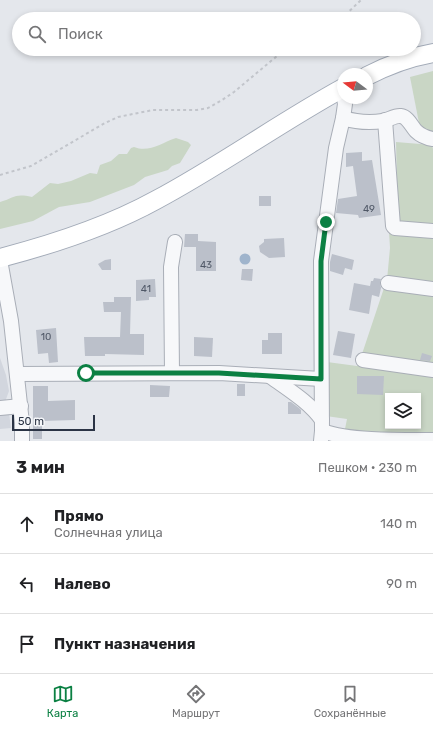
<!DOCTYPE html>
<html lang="ru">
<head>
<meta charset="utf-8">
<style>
  body { margin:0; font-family:Rubik,sans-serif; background:#f6f6f6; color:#202124 }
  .controls { position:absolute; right:12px; bottom:12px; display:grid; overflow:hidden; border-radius:0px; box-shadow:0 2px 6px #0003 }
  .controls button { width:36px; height:36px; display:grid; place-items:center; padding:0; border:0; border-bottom:1px solid #e0e0e0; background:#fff; color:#202124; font:20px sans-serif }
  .compass { position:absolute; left:337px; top:68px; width:36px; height:36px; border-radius:50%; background:#fff; box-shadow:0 2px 6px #0003; rotate:286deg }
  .scale { position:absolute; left:12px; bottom:10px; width:83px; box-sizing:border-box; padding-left:4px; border:2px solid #2b3445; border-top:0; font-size:11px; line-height:14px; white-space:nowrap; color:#2b3445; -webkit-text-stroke:3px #f4f6f9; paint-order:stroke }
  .stop { position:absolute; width:12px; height:12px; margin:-9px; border:3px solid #0b8043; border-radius:50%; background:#fff }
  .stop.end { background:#0b8043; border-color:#fff; box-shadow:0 1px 4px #0008 }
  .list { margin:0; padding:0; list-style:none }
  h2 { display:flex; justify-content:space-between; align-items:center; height:52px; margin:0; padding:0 16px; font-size:17px }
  h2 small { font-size:13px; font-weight:400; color:#757577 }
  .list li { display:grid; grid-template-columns:26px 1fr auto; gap:12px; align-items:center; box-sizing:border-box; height:60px; padding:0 16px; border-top:1px solid #e0e0e0 }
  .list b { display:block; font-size:15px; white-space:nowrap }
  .list p { margin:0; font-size:13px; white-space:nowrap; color:#757577 }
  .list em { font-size:13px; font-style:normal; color:#757577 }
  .icon { flex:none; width:22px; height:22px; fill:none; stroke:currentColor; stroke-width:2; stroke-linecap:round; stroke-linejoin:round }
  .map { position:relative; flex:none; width:433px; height:441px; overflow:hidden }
  .search { position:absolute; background:#fff; box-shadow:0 2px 6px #0003; left:12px; right:12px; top:12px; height:44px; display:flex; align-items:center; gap:10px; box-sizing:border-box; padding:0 14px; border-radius:22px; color:#757577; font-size:15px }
  .sheet { height:232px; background:#fff }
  nav { display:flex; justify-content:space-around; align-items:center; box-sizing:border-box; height:56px; border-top:1px solid #e0e0e0; background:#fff; font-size:11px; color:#757577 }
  nav a { display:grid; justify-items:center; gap:2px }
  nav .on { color:#0b8043 }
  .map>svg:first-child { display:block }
  .built { fill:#d2d6de }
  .green { fill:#c9d6c5; fill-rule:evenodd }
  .water { fill:#9fb4cc }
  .building { fill:#bbc0ca }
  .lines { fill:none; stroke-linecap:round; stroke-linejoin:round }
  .minor-casing { stroke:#a9aeb7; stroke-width:16 }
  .major-casing { stroke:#a3abb8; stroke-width:20 }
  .path { stroke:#c2c5cb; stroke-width:2; stroke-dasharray:3 3; stroke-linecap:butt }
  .minor { stroke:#f7f8fa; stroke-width:14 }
  .major { stroke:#fff; stroke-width:18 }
  .route { stroke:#0b8043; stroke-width:5 }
  .labels { text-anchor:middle; stroke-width:3; stroke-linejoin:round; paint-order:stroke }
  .number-label { font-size:10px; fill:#4f5766 }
</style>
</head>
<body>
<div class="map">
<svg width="433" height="441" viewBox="0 0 433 441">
  <rect width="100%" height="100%" fill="#e4e7ec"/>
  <polygon class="built" points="0,358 6,375 9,391 5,402 9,413 11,428 0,429"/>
  <g class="green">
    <polygon points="433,71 433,135 420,128 410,77"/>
    <path d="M176 138 188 142 191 145 180 163 172 166 168 170 145 177 134 185 90 202 59 207 33 221 0 229V202C15 198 14 193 32 197L50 183 58 184 71 181 90 173 97 174 100 165 111 161 119 154H127L131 148 134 147C149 153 161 143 176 138Z"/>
    <polygon points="396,142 432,145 433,149 433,228 398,224"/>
    <polygon points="389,231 433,235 433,286 387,280 390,248"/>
    <polygon points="385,285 433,293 433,367 361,357"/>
    <path d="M327 362 357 366 359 362 433 373V437L344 434 347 419 326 416ZM388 396H418V426H388Z"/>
  </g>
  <circle class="water" cx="245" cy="259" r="5.5"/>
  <g class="building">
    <polygon points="362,152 362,161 372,160 381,215 359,218 358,215 336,213 338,199 357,196 353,166 346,167 346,153"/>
    <rect x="259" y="196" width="12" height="10"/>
    <polygon points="185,234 198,234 198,241 216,242 216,271 196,271 196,247 184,247"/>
    <polygon points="284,238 285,257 269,258 260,252 259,246 264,242 264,239"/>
    <polygon points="332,254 354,260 352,270 345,268 343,275 330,271 330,262"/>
    <polygon points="111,259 111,270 102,270 98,264 105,260"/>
    <polygon points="242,269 253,269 252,281 241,280"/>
    <polygon points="374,278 381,279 380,282 381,288 379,297 372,295 369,314 349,310 354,283 370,286 371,281 373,281"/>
    <polygon points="155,279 156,297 149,297 149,300 136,301 136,280"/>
    <polygon points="114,297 131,297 130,334 144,334 144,355 105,354 105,356 85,356 84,337 120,337 121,312 104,312 103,302 114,302"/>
    <polygon points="56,328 58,362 49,363 48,353 38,354 36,330"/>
    <polygon points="338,331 355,334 351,358 333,355"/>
    <polygon points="268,333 282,333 282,354 262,354 262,340 268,340"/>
    <polygon points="194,337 213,338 212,357 194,356"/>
    <polygon points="422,353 432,356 430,361 420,360"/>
    <polygon points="357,376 384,376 383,395 357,394"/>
    <rect x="237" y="384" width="8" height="12"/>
    <polygon points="150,385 170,386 169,397 150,397"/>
    <polygon points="33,386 48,386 48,401 75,400 75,420 42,421 42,439 33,439"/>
    <polygon points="288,402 291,402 299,408 301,410 301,414 288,414"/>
  </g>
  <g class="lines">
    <g class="minor-casing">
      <g id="minor">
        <path d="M343 118C356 122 370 123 383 121 389 120 395 115 401 116 408 117 412 127 416 131 421 136 427 138 433 139"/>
        <polyline points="385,120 393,226 395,228 433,231"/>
        <polyline points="0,260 11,321 22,423 22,441"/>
        <polyline points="388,283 433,289"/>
        <polyline points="363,360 433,370"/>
        <polyline points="172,373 171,267 175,242"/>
        <polyline points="17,374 219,373 321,379"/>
        <path d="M271 377C289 390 309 402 322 420"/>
        <polyline points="0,408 21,406"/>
        <path d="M322 431C350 441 401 440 433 440"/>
        <polyline points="321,441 322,431 321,261 336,148 343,118 345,104 344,98"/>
      </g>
    </g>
    <g class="major-casing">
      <g id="major">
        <path d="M367 76C388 65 410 57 433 53"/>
        <path d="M0 258C54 244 107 227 156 200 220 166 279 123 343 88"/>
      </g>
    </g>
    <g class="path">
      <polyline points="341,19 361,0"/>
      <polyline points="0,175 31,166 105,123 118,117 153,110 197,110 208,108 222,100 234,92 277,56 288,49"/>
    </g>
    <use href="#minor" class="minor"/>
    <use href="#major" class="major"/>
  </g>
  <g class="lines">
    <polyline class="route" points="86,373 219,373 321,379 321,261 326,222"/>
  </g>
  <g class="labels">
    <g class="number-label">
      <text x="369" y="212">49</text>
      <text x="206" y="268">43</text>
      <text x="146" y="292">41</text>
      <text x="46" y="340">10</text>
    </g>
  </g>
</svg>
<div class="controls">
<button><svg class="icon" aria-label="layers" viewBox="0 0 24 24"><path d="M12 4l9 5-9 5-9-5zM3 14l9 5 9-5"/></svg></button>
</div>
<svg class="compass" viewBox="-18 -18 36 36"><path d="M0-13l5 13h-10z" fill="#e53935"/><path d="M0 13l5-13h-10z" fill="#757577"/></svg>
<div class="scale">50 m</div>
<div class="stop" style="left:86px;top:373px"></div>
<div class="stop end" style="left:326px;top:222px"></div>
<div class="search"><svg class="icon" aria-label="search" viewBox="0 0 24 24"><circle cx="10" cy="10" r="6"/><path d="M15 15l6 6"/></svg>Поиск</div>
</div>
<section class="sheet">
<h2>3 мин<small>Пешком · 230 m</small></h2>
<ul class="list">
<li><svg class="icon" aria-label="ahead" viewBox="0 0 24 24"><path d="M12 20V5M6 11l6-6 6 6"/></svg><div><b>Прямо</b><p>Солнечная улица</p></div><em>140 m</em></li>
<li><svg class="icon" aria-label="left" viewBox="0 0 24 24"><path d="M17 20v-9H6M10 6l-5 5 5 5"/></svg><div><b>Налево</b></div><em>90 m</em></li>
<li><svg class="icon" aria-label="arrive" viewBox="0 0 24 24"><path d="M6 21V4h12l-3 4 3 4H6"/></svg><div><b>Пункт назначения</b></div></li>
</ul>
</section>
<nav>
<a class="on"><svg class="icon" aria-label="map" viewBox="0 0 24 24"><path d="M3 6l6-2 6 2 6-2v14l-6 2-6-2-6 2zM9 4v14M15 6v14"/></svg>Карта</a>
<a><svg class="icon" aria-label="directions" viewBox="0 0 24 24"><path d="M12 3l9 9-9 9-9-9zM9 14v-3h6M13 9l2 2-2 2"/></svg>Маршрут</a>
<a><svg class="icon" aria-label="saved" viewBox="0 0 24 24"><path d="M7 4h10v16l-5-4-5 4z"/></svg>Сохранённые</a>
</nav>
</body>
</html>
